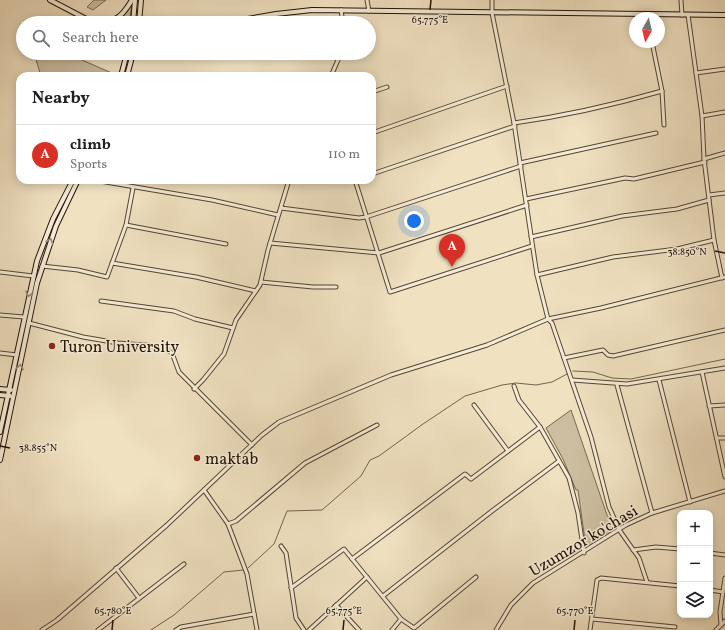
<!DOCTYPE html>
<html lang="en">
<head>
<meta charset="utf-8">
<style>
  body { margin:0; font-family:Vollkorn,serif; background:#f6f6f6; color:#202124 }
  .controls { position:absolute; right:12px; bottom:12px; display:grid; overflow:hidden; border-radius:8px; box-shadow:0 2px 10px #0003 }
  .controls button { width:36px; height:36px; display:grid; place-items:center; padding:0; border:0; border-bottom:1px solid #e0e0e0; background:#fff; color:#202124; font:20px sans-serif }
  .compass { position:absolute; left:629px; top:12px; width:36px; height:36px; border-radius:50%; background:#fff; box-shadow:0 2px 10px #0003; rotate:188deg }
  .you { position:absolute; left:414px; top:221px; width:14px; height:14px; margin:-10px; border:3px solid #fff; border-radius:50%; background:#1a73e8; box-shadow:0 0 0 6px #1a73e833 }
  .badge { display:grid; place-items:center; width:26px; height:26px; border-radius:50%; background:#d93025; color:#fff; font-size:13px; font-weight:700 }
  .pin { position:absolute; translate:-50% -33px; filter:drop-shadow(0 1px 2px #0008) }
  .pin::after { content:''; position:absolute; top:21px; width:14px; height:12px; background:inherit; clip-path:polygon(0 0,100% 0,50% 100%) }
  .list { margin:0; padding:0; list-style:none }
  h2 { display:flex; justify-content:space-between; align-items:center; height:52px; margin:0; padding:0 16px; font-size:17px }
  h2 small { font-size:13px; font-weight:400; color:#757577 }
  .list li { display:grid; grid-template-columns:26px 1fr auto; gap:12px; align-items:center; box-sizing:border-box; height:60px; padding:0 16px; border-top:1px solid #e0e0e0 }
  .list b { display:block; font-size:15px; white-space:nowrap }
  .list p { margin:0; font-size:13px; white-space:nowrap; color:#757577 }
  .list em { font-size:13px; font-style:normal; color:#757577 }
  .icon { flex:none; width:22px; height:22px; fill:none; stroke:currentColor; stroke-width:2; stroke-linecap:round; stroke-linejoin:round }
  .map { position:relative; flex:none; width:725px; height:630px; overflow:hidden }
  .search { position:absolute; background:#fff; box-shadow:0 2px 10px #0003; left:16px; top:16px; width:360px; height:44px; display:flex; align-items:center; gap:10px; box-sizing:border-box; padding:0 14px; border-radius:22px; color:#757577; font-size:15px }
  .panel { position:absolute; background:#fff; box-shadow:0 2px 10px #0003; left:16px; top:72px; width:360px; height:112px; border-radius:12px }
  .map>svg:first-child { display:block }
  .green { fill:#cdbea1; stroke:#786852 }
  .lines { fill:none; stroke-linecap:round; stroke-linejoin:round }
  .stream { stroke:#74634e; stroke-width:1 }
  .street-casing { stroke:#564532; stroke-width:5 }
  .secondary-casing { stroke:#231103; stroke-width:6 }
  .street { stroke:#f5ecd7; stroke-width:3 }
  .secondary { stroke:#f5ecd7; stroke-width:4 }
  .oneway { stroke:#968978 }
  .ticks { fill:none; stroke:#231103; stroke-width:1.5 }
  .poi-dot { fill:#8f2418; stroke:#f5ecd7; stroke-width:1.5 }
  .labels { text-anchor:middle; stroke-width:3; stroke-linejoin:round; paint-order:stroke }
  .poi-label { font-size:16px; fill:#231103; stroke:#f5ecd7; text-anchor:start }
  .street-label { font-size:16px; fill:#231103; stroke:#f5ecd7 }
  .ticks-label { font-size:10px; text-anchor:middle; fill:#231103; stroke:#f5ecd7; stroke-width:3; stroke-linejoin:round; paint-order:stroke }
</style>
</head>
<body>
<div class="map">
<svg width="725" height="630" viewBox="0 0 725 630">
  <rect width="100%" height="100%" fill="#f0e1c1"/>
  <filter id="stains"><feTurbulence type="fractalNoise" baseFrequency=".005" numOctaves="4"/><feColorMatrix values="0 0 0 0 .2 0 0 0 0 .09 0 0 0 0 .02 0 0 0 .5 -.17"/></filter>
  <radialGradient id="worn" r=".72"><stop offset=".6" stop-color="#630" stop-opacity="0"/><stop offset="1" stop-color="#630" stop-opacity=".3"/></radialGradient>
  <g class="green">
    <polygon points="94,0 106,0 93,10 87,7"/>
    <path d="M132 4 129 23H105C119 21 125 15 132 4Z"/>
    <polygon points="34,53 66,53 114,74 114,76 41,76"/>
    <polygon points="571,410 607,515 617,529 586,548 578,490 576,490 563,459 546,428"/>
  </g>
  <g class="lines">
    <g class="stream">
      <polyline points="573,371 593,372 612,378 631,379 725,359"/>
      <polyline points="248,568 274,544 287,511 322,510 361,476 370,460 379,456 423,424 465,396 502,385 516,383 536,385 552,382 567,374"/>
      <polyline points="151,630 174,615 224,572 243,570"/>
    </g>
    <g class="street-casing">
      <g id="street">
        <polyline points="367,0 369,11"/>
        <polyline points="492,0 492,13 514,123 537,275 548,319 552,323 591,437 609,507 620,531 639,558 647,582"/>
        <polyline points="681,0 682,15"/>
        <polyline points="341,10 343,23"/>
        <polyline points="688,15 702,116 704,159 714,240 722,278"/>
        <polyline points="652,42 662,91 664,125"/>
        <polyline points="696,73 725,69"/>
        <polyline points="331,76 341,53"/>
        <polyline points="372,92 387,87"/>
        <polyline points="702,116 725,112"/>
        <path d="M514 123C564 116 613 105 662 91"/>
        <polyline points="372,133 507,86"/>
        <polyline points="704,159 725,153"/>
        <polyline points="520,163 656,133"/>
        <polyline points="372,174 515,126"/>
        <polyline points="94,180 212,200 278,215"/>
        <polyline points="317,180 351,180"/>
        <polyline points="355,180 390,292 532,246"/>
        <polyline points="709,195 725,193"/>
        <polyline points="526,199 625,178 634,179 705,162"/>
        <polyline points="281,208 359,218 366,217 521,166"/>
        <polyline points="126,225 226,244"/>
        <polyline points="531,237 622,216 677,209 709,200"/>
        <polyline points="270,243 379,253 527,205"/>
        <polyline points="112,263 196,277 256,291"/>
        <polyline points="42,266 78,270 107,277 126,225 133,188"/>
        <polyline points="0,272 33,276"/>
        <polyline points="537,275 613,257 677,249 714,240"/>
        <polyline points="261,282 313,287 336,287"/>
        <polyline points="101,301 174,311 195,319 233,328"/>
        <polyline points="0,315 24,317"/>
        <polyline points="29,323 83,337 118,343 156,346 167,350 172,353 179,372 252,445"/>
        <polyline points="0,353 17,355"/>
        <polyline points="564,358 603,350 608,355 613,356 725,330"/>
        <polyline points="702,372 725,477"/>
        <polyline points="572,380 627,384 725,368"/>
        <polyline points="659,380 690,502"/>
        <polyline points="617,385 652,513"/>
        <polyline points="514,386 519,400 540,427 569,478 578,513 584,553"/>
        <polyline points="194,389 203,380 224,354 236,320 260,285 268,250 289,180"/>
        <polyline points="474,405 508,451"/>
        <polyline points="709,406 725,405"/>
        <polyline points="717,438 725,438"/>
        <polyline points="204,490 228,524 247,574 257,630"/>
        <polyline points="228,524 236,521 305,463 377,425"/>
        <polyline points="281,546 286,553 296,618 304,630"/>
        <polyline points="633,550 656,547 680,549"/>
        <polyline points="710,553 725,555"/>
        <polyline points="352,559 465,474 471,479 540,427"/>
        <polyline points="116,568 139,598"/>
        <polyline points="291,588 344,549 401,619 414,628 476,577"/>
        <polyline points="710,590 723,592"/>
        <polyline points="383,596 492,511 559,461"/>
        <polyline points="336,605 359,630"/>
        <polyline points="592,619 675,627"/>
        <polyline points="721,625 720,612 725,578"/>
        <polyline points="42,630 57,620 167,525 262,435 279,422 391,375 487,345 548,319 601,308 725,277"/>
        <polyline points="98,630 184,564"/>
        <polyline points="176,630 181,627 254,614"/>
        <polyline points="309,630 367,577"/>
        <polyline points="392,630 401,619"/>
        <polyline points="496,630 511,605 533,583 626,525 652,513 725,491"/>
        <polyline points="590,630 597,580 601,578 680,586"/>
        <polyline points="716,630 725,621"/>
      </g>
    </g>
    <g class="secondary-casing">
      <g id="secondary">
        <polyline points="50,0 90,21"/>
        <path d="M89 20C114 22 119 22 132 0"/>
        <polyline points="133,23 135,0"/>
        <polyline points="139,23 141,0"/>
        <polyline points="225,23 276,14 312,10 725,15"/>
        <polyline points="121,76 127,53"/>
        <polyline points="127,76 133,53"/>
        <polyline points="0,389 11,390"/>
        <polyline points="0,395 10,396"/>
        <polyline points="0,432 37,261 53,219 73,180"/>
        <polyline points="0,460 37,283 56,226 78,180"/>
      </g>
    </g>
    <use href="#street" class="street"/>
    <use href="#secondary" class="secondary"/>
  </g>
  <defs><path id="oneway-chevron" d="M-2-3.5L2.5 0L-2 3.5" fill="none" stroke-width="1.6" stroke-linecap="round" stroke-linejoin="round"/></defs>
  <g class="oneway">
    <use href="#oneway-chevron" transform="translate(50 241) rotate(-70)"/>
    <use href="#oneway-chevron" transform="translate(29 294) rotate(102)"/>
    <use href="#oneway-chevron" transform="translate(20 367) rotate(-79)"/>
  </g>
  <path class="ticks" d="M430 10 431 0M715 251 725 253M0 446 10 448M112 630 113 620M343 630 344 620M574 630 575 620"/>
  <g class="poi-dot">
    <circle cx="52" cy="346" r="4"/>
    <circle cx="197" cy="458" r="4"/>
  </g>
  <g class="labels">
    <g class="poi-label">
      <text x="60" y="352">Turon University</text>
      <text x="205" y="464">maktab</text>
    </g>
    <g class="street-label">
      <text transform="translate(583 540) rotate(-31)" y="6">Uzumzor ko'chasi</text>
    </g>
  </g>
  <g class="ticks-label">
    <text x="430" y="23">65.775°E</text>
    <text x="687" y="255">38.850°N</text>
    <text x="38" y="451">38.855°N</text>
    <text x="113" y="614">65.780°E</text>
    <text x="344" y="614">65.775°E</text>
    <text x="575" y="614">65.770°E</text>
  </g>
  <rect width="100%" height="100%" filter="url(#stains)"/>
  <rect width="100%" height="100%" fill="url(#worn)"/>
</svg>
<div class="controls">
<button>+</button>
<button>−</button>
<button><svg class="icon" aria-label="layers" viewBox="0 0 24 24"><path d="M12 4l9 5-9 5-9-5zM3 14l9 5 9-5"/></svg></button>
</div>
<svg class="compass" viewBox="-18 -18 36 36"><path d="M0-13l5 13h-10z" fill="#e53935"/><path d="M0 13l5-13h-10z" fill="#757577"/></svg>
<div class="you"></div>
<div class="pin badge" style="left:452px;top:267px">A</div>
<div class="search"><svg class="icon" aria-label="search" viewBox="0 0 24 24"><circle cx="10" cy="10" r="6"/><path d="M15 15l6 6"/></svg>Search here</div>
<section class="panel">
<h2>Nearby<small></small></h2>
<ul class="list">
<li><span class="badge">A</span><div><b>climb</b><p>Sports</p></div><em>110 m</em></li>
</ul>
</section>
</div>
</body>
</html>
